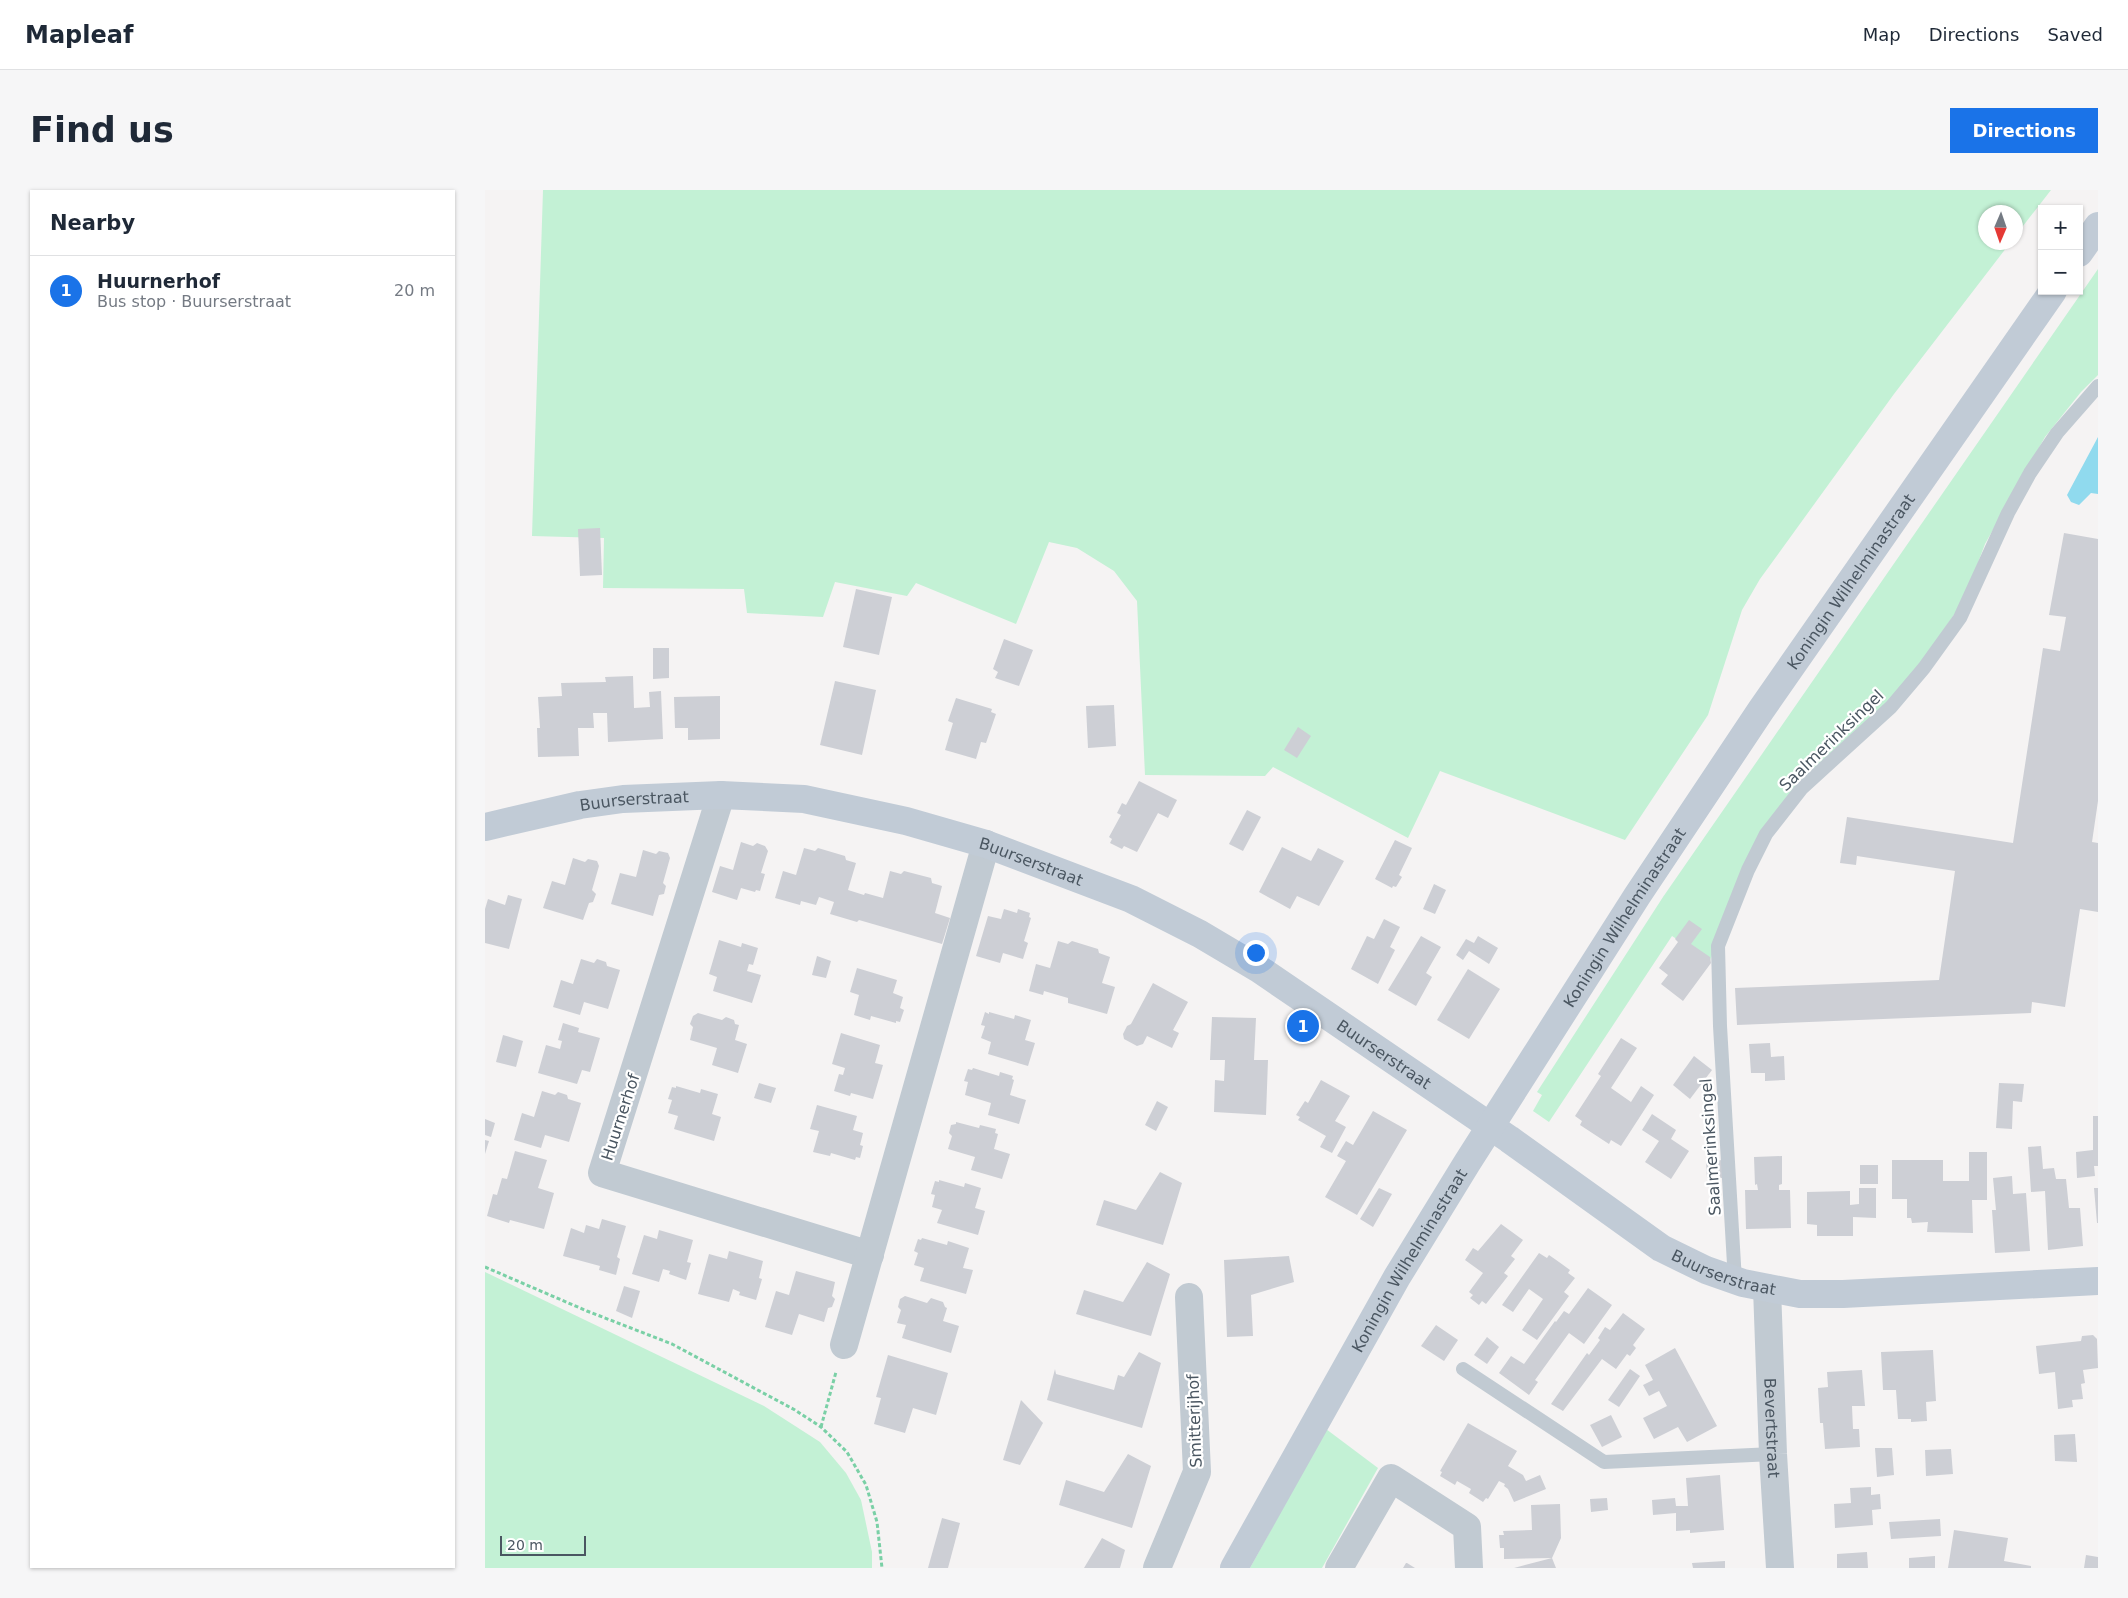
<!DOCTYPE html>
<html lang="en">
<head>
<meta charset="utf-8">
<style>
  body { margin:0; font-family:"DejaVu Sans",sans-serif; background:#f6f6f7; color:#1f2937 }
  .controls { position:absolute; right:15px; top:15px; display:grid; overflow:hidden; border-radius:0px; box-shadow:0 1px 4px #0004 }
  .controls button { width:45px; height:45px; display:grid; place-items:center; padding:0; border:0; border-bottom:1px solid #e0e1e3; background:#fff; color:#1f2937; font:25px sans-serif }
  .compass { position:absolute; left:1493px; top:15px; width:45px; height:45px; border-radius:50%; background:#fff; box-shadow:0 1px 4px #0004; rotate:182deg }
  .scale { position:absolute; left:15px; bottom:12px; width:86px; box-sizing:border-box; padding-left:5px; border:2px solid #4a5661; border-top:0; font-size:14px; line-height:18px; white-space:nowrap; color:#4a5661; -webkit-text-stroke:4px #fff; paint-order:stroke }
  .you { position:absolute; left:770px; top:762px; width:18px; height:18px; margin:-12px; border:4px solid #fff; border-radius:50%; background:#1a73e8; box-shadow:0 0 0 8px #1a73e833 }
  .badge { display:grid; place-items:center; width:32px; height:32px; border-radius:50%; background:#1a73e8; color:#fff; font-size:16px; font-weight:700 }
  .pin { position:absolute; translate:-50% -50%; border:2px solid #fff; box-shadow:0 1px 5px #0006 }
  .list { margin:0; padding:0; list-style:none }
  h2 { display:flex; justify-content:space-between; align-items:center; height:65px; margin:0; padding:0 20px; font-size:21px }
  h2 small { font-size:16px; font-weight:400; color:#747a83 }
  .list li { display:grid; grid-template-columns:32px 1fr auto; gap:15px; align-items:center; box-sizing:border-box; height:70px; padding:0 20px; border-top:1px solid #e0e1e3 }
  .list b { display:block; font-size:19px; white-space:nowrap }
  .list p { margin:0; font-size:16px; white-space:nowrap; color:#747a83 }
  .list em { font-size:16px; font-style:normal; color:#747a83 }
  .map { position:relative; flex:none; width:1613px; height:1378px; overflow:hidden; border-radius:0px }
  header { display:flex; align-items:center; gap:30px; box-sizing:border-box; height:70px; padding:0 25px; background:#fff; border-bottom:1px solid #e0e1e3 }
  header strong { font-size:24px }
  nav { display:flex; gap:28px; margin-inline-start:auto; font-size:18px }
  .intro { display:flex; align-items:center; justify-content:space-between; box-sizing:border-box; height:120px; padding:0 30px }
  h1 { margin:0; font-size:35px }
  .button { padding:12px 22px; border-radius:0px; background:#1a73e8; color:#fff; font-size:18px; font-weight:700 }
  main { display:flex; gap:30px; padding:0 30px }
  aside { flex:1; background:#fff; border-radius:0px; box-shadow:0 1px 4px #0004 }
  .map>svg:first-child { display:block }
  .green { fill:#c3f1d5 }
  .water { fill:#90daee }
  .building { fill:#cdcfd5 }
  .lines { fill:none; stroke-linecap:round; stroke-linejoin:round }
  .path { stroke:#7ad0a6; stroke-width:3; stroke-dasharray:4 2.5; stroke-linecap:butt }
  .service { stroke:#c1cad2; stroke-width:14 }
  .minor { stroke:#c1cad2; stroke-width:28 }
  .secondary { stroke:#c1cbd6; stroke-width:28 }
  .labels { text-anchor:middle; stroke-width:4.5; stroke-linejoin:round; paint-order:stroke }
  .street-label { font-size:16px; fill:#4a5661; stroke:#fff }
</style>
</head>
<body>
<header>
<strong>Mapleaf</strong>
<nav><a>Map</a><a>Directions</a><a>Saved</a></nav>
</header>
<div class="intro"><h1>Find us</h1><a class="button">Directions</a></div>
<main>
<aside>
<h2>Nearby<small></small></h2>
<ul class="list">
<li><span class="badge">1</span><div><b>Huurnerhof</b><p>Bus stop · Buurserstraat</p></div><em>20 m</em></li>
</ul>
</aside>
<div class="map">
<svg width="1613" height="1378" viewBox="0 0 1613 1378">
  <rect width="100%" height="100%" fill="#f5f3f3"/>
  <g class="green">
    <polygon points="58,0 1566,0 1531,45 1530,22 1500,22 1500,52 1525,53 1409,204 1275,389 1257,420 1223,525 1140,650 955,581 923,648 788,577 780,586 660,585 652,411 629,381 592,358 564,352 531,434 431,393 422,406 350,392 338,427 262,423 259,399 118,398 119,348 47,346"/>
    <polygon points="1613,79 1613,185 1596,202 1560,247 1500,354 1479,410 1422,494 1285,639 1240,723 1225,771 1187,746 1064,932 1048,921 1057,905 1052,902 1178,707"/>
    <polygon points="0,1082 279,1216 335,1252 361,1283 376,1310 387,1362 387,1378 0,1378"/>
    <polygon points="841,1239 893,1278 837,1378 765,1378"/>
  </g>
  <polygon class="water" points="1613,247 1613,304 1606,303 1594,315 1586,312 1582,305"/>
  <g class="building">
    <polygon points="115,338 117,385 95,386 93,339"/>
    <polygon points="1579,343 1613,349 1613,611 1607,652 1613,653 1613,722 1595,719 1580,817 1547,812 1546,823 1252,835 1250,798 1454,790 1470,681 1372,666 1371,675 1355,673 1362,627 1528,653 1558,458 1575,461 1581,427 1564,425"/>
    <polygon points="371,399 407,407 394,465 358,457"/>
    <polygon points="519,449 548,460 534,496 510,488 513,482 508,479"/>
    <polygon points="168,458 184,458 184,488 168,489"/>
    <polygon points="148,486 149,518 165,517 164,502 176,501 178,549 123,552 122,523 108,523 109,538 93,538 94,566 53,567 52,538 55,538 53,507 77,506 76,493 121,492 120,487"/>
    <polygon points="350,491 391,500 377,565 335,555"/>
    <polygon points="235,506 235,549 203,550 203,538 190,538 189,507"/>
    <polygon points="471,508 507,519 506,522 511,524 501,553 496,552 491,569 460,560 468,533 463,531"/>
    <polygon points="629,515 631,556 603,558 601,516"/>
    <polygon points="813,537 826,546 812,568 799,560"/>
    <polygon points="654,591 692,610 683,628 673,623 652,662 639,656 637,659 625,653 627,649 624,647 636,625 632,623 637,613 641,615"/>
    <polygon points="762,620 776,627 758,661 744,654"/>
    <polygon points="910,650 927,658 914,685 917,687 911,697 908,696 907,698 890,689"/>
    <polygon points="256,652 268,656 272,653 280,656 283,661 276,683 280,684 275,701 271,700 270,702 256,698 252,710 227,702 235,676 248,680"/>
    <polygon points="797,657 826,671 833,658 859,671 834,716 812,706 805,719 774,702"/>
    <polygon points="319,658 330,661 333,658 360,666 361,670 371,673 363,700 379,705 380,703 398,708 405,681 416,684 419,681 446,688 447,693 457,696 450,723 465,728 457,754 374,730 372,732 345,724 349,712 334,707 331,715 316,711 315,715 290,708 298,681 311,685"/>
    <polygon points="158,660 171,664 174,661 183,663 185,668 178,693 181,696 179,704 174,705 168,726 126,714 135,683 151,687"/>
    <polygon points="88,668 100,672 103,669 112,671 114,676 107,700 111,704 108,712 104,713 98,730 58,718 67,691 80,695"/>
    <polygon points="949,694 961,700 950,724 938,719"/>
    <polygon points="23,705 37,709 24,759 0,753 0,719 3,709 20,715"/>
    <polygon points="519,719 532,723 533,719 545,723 544,727 546,728 539,751 543,753 538,769 518,763 515,773 491,766 503,726 516,729"/>
    <polygon points="899,729 915,737 905,757 910,760 893,794 866,779 882,746 889,749"/>
    <polygon points="1204,730 1217,739 1206,754 1225,767 1226,773 1198,811 1176,794 1183,785 1174,778 1193,752 1190,749"/>
    <polygon points="936,746 956,757 941,783 947,787 931,816 903,800"/>
    <polygon points="993,746 1013,758 1004,774 984,761 978,770 971,765 981,749 989,753"/>
    <polygon points="234,750 256,757 257,753 273,758 268,775 264,774 262,781 276,785 267,813 228,801 232,787 224,784"/>
    <polygon points="573,751 583,754 587,751 613,759 614,763 625,767 617,793 630,797 622,824 583,813 583,808 559,801 558,805 544,801 551,774 565,778"/>
    <polygon points="332,766 346,771 341,788 327,785"/>
    <polygon points="96,769 109,773 112,769 121,772 122,776 135,780 123,819 99,812 95,825 68,817 76,790 88,794"/>
    <polygon points="372,778 412,790 408,803 418,807 415,818 419,820 415,832 411,831 411,833 386,826 385,830 369,825 374,805 365,802"/>
    <polygon points="983,779 1015,799 984,849 952,830"/>
    <polygon points="668,793 703,812 688,840 694,843 687,858 662,846 658,854 652,856 639,849 638,844 642,836 646,834"/>
    <polygon points="500,822 504,824 504,822 529,829 530,825 546,830 540,850 550,853 543,876 503,864 506,852 496,848 500,836 496,835"/>
    <polygon points="213,823 237,830 241,827 249,830 250,834 254,835 250,850 262,854 253,883 227,875 232,858 205,850 208,837 205,834 208,826"/>
    <polygon points="727,827 771,828 769,870 783,870 781,925 729,922 730,890 739,891 740,870 725,870"/>
    <polygon points="78,833 94,838 93,842 115,848 105,882 97,880 92,894 53,883 61,855 75,859 77,851 73,850"/>
    <polygon points="356,843 395,855 390,873 398,875 388,909 366,903 365,906 349,901 354,884 358,885 360,878 347,874"/>
    <polygon points="18,845 38,851 31,877 11,872"/>
    <polygon points="1136,848 1152,858 1126,898 1146,912 1156,896 1169,905 1136,956 1126,950 1124,954 1095,935 1097,931 1090,926 1116,886 1113,884"/>
    <polygon points="1285,853 1286,867 1299,866 1300,890 1280,891 1280,883 1266,883 1264,854"/>
    <polygon points="1209,866 1227,880 1205,909 1188,895"/>
    <polygon points="488,878 514,886 515,882 528,886 527,889 529,890 525,905 541,910 534,934 503,925 506,913 480,905 483,892 479,891 483,879 487,880"/>
    <polygon points="836,890 865,906 850,931 861,937 847,963 835,957 841,946 813,930 815,927 811,925 820,911 823,913"/>
    <polygon points="274,893 291,898 286,913 269,908"/>
    <polygon points="1514,893 1539,894 1537,912 1528,911 1527,939 1511,938"/>
    <polygon points="191,896 215,903 216,899 233,904 227,924 236,927 229,951 189,939 193,926 183,923 187,910 183,909 187,897 191,898"/>
    <polygon points="57,901 70,905 73,902 82,905 83,909 96,913 84,952 60,945 56,958 29,950 37,923 49,927"/>
    <polygon points="672,911 683,917 671,941 660,935"/>
    <polygon points="332,915 372,926 368,940 378,943 375,955 378,956 375,968 371,967 370,970 346,963 345,966 328,962 334,941 325,939"/>
    <polygon points="888,921 922,940 872,1025 840,1007 861,971 852,966 861,951 868,955"/>
    <polygon points="1167,924 1191,940 1186,949 1204,961 1186,989 1160,972 1174,951 1157,940"/>
    <polygon points="1608,926 1613,926 1613,976 1609,976 1610,986 1592,988 1591,962 1608,960"/>
    <polygon points="0,929 10,933 6,947 0,945"/>
    <polygon points="471,932 494,938 495,935 511,939 510,943 513,944 509,959 525,964 517,989 486,980 490,967 463,959 467,946 464,943 466,935 471,934"/>
    <polygon points="0,950 4,951 0,964"/>
    <polygon points="1556,956 1558,979 1569,978 1571,989 1581,989 1584,1018 1595,1018 1598,1056 1563,1060 1560,1001 1546,1002 1543,957"/>
    <polygon points="30,961 62,970 53,998 69,1003 59,1039 25,1030 24,1033 2,1026 8,1004 12,1005 17,988 22,989"/>
    <polygon points="1484,962 1502,962 1502,1010 1487,1010 1488,1043 1442,1042 1443,1032 1427,1033 1426,1028 1422,1028 1422,1009 1407,1009 1407,970 1458,970 1458,991 1484,991"/>
    <polygon points="1297,966 1297,994 1294,995 1294,1000 1305,1000 1306,1038 1261,1039 1260,1000 1273,1000 1272,994 1270,995 1269,967"/>
    <polygon points="1239,970 1240,988 1222,988 1221,971"/>
    <rect x="1375" y="975" width="18" height="19"/>
    <polygon points="675,982 697,993 678,1055 611,1035 619,1010 651,1020"/>
    <polygon points="1527,986 1528,1004 1541,1003 1545,1061 1510,1063 1507,1020 1511,1020 1508,988"/>
    <polygon points="454,990 479,997 480,993 496,998 490,1018 500,1021 493,1045 452,1033 457,1020 447,1017 450,1005 446,1004 450,991 454,992"/>
    <polygon points="894,998 907,1004 888,1037 875,1029"/>
    <polygon points="1374,998 1391,998 1391,1028 1368,1027 1368,1046 1332,1046 1332,1035 1322,1034 1322,1002 1365,1001 1365,1015 1374,1014"/>
    <polygon points="1609,998 1613,998 1613,1033 1612,1033"/>
    <polygon points="117,1029 141,1036 132,1067 135,1069 131,1085 114,1080 115,1076 78,1066 86,1038 99,1043 101,1035 114,1039"/>
    <polygon points="1016,1034 1038,1050 1026,1066 1030,1069 1019,1083 1023,1086 1001,1114 997,1111 994,1115 985,1108 988,1105 984,1102 998,1083 980,1070 988,1058 993,1061"/>
    <polygon points="174,1040 208,1050 202,1072 206,1073 201,1090 184,1084 185,1081 178,1079 174,1092 147,1084 159,1045 172,1049"/>
    <polygon points="437,1048 462,1055 463,1051 484,1058 478,1078 488,1080 481,1104 435,1091 439,1078 429,1075 433,1063 429,1061 433,1049 436,1050"/>
    <polygon points="244,1061 278,1071 274,1088 277,1089 271,1110 254,1105 255,1102 248,1099 244,1112 213,1104 224,1064 242,1069"/>
    <polygon points="1054,1063 1062,1068 1064,1065 1074,1072 1085,1080 1083,1083 1090,1088 1079,1102 1084,1106 1052,1150 1037,1140 1058,1109 1044,1099 1028,1122 1017,1115"/>
    <polygon points="804,1066 809,1092 766,1105 768,1146 742,1147 739,1070"/>
    <polygon points="662,1072 685,1084 666,1146 591,1124 599,1100 638,1112"/>
    <polygon points="311,1081 350,1092 347,1106 350,1109 347,1117 343,1118 339,1132 314,1124 307,1145 280,1137 291,1101 304,1105"/>
    <polygon points="139,1096 155,1101 147,1128 131,1121"/>
    <polygon points="1103,1098 1127,1115 1099,1154 1084,1143 1050,1190 1053,1192 1044,1205 1014,1183 1026,1166 1039,1174 1070,1131 1071,1132 1079,1121 1084,1124"/>
    <polygon points="420,1106 442,1113 446,1108 458,1112 460,1117 462,1118 458,1131 474,1136 466,1163 417,1148 421,1135 412,1133 416,1120 413,1117 415,1109"/>
    <polygon points="1138,1123 1160,1139 1148,1155 1151,1158 1145,1166 1142,1164 1131,1179 1117,1169 1078,1221 1066,1214 1102,1163 1104,1165 1115,1150 1113,1148 1120,1137 1125,1140"/>
    <polygon points="951,1135 973,1150 959,1171 936,1156"/>
    <polygon points="1608,1145 1612,1149 1613,1178 1598,1180 1600,1193 1596,1194 1598,1209 1587,1210 1588,1217 1573,1219 1570,1182 1554,1184 1551,1156 1596,1151 1597,1146"/>
    <polygon points="1002,1147 1014,1157 1002,1174 989,1165"/>
    <polygon points="1190,1158 1232,1236 1202,1252 1193,1237 1169,1249 1158,1228 1182,1216 1174,1201 1164,1206 1158,1195 1168,1190 1160,1175"/>
    <polygon points="1448,1160 1451,1211 1441,1212 1442,1231 1426,1232 1426,1229 1413,1229 1411,1200 1398,1200 1396,1162"/>
    <polygon points="654,1162 676,1173 657,1238 562,1210 570,1179 571,1184 629,1200 633,1185 639,1187"/>
    <polygon points="403,1165 463,1183 451,1225 428,1218 420,1243 389,1234 396,1208 391,1207"/>
    <polygon points="1145,1179 1155,1186 1134,1217 1123,1210"/>
    <polygon points="1377,1180 1380,1216 1367,1216 1368,1239 1374,1239 1375,1257 1340,1259 1338,1233 1335,1233 1333,1198 1343,1197 1342,1182"/>
    <polygon points="536,1210 558,1233 535,1275 518,1270"/>
    <polygon points="1126,1225 1137,1247 1117,1257 1105,1235"/>
    <polygon points="983,1233 1032,1261 1023,1276 1038,1285 1041,1291 1055,1285 1061,1299 1029,1312 1023,1299 1019,1296 1020,1294 1014,1291 1003,1309 1001,1308 998,1312 984,1303 986,1299 972,1291 970,1295 955,1286 957,1282 955,1281"/>
    <polygon points="1590,1244 1592,1272 1570,1271 1569,1245"/>
    <polygon points="1390,1258 1407,1258 1409,1285 1392,1287"/>
    <polygon points="1466,1259 1468,1284 1441,1286 1440,1260"/>
    <polygon points="643,1264 666,1276 647,1338 574,1315 581,1290 619,1302"/>
    <polygon points="1235,1285 1239,1340 1205,1343 1205,1340 1191,1341 1191,1323 1168,1325 1167,1310 1190,1308 1191,1316 1203,1316 1201,1288"/>
    <polygon points="1386,1297 1386,1305 1395,1304 1396,1319 1387,1320 1388,1335 1350,1338 1349,1314 1366,1313 1365,1298"/>
    <polygon points="1122,1308 1123,1320 1106,1322 1105,1309"/>
    <polygon points="1075,1314 1076,1348 1067,1368 1071,1378 1029,1378 1067,1368 1019,1369 1019,1358 1015,1358 1014,1345 1019,1345 1018,1341 1047,1340 1046,1315"/>
    <polygon points="457,1328 475,1333 463,1378 443,1378"/>
    <polygon points="1455,1329 1456,1346 1406,1349 1404,1332"/>
    <polygon points="1469,1340 1523,1348 1519,1371 1546,1376 1546,1378 1463,1378"/>
    <polygon points="617,1348 640,1360 635,1378 599,1378"/>
    <polygon points="1382,1362 1383,1378 1352,1378 1352,1364"/>
    <polygon points="1601,1365 1613,1367 1613,1378 1599,1378"/>
    <polygon points="1450,1366 1450,1378 1424,1378 1424,1368"/>
    <polygon points="1240,1371 1240,1378 1208,1378 1207,1373"/>
    <polygon points="921,1373 922,1373 930,1378 918,1378"/>
  </g>
  <g class="lines">
    <g class="path">
      <polyline points="0,1077 102,1121 187,1154 310,1220 336,1237 362,1262 381,1295 392,1332 397,1378"/>
      <polyline points="336,1237 351,1182"/>
    </g>
    <g class="service">
      <polyline points="1250,1091 1235,836 1233,756 1263,680 1281,644 1317,598 1406,517 1439,478 1475,428 1523,323 1545,283 1572,243 1613,196"/>
      <polyline points="978,1179 1119,1272 1288,1264"/>
    </g>
    <g class="minor">
      <polyline points="236,605 117,983 385,1065"/>
      <path id="s1" d="M1282 1098 1288 1264 1295 1378"/>
      <polyline points="359,1155 501,654"/>
      <polyline points="672,1378 712,1282 704,1107"/>
      <polyline points="854,1378 906,1288 982,1337 984,1378"/>
    </g>
    <g class="secondary">
      <polyline points="1594,63 1613,36"/>
      <path id="s2" d="M0 637 95 615 138 609 236 605 319 609 421 631 501 654 646 709 715 744 774 779 1024 949 1176 1058 1221 1080 1258 1093 1315 1104H1358L1613 1091"/>
      <path id="s3" d="M749 1378 912 1087 982 973 1152 706 1276 520 1568 101"/>
    </g>
  </g>
  <g class="labels">
    <g class="street-label">
      <text dy="6" stroke="none"><textPath href="#s3" startOffset="1164">Koningin Wilhelminastraat</textPath></text>
      <text transform="translate(1346 550) rotate(-44)" y="6">Saalmerinksingel</text>
      <text dy="6" stroke="none"><textPath href="#s2" startOffset="152">Buurserstraat</textPath></text>
      <text dy="6" stroke="none"><textPath href="#s2" startOffset="558">Buurserstraat</textPath></text>
      <text dy="6" stroke="none"><textPath href="#s3" startOffset="759">Koningin Wilhelminastraat</textPath></text>
      <text dy="6" stroke="none"><textPath href="#s2" startOffset="962">Buurserstraat</textPath></text>
      <text transform="translate(135 927) rotate(-72)" y="6">Huurnerhof</text>
      <text transform="translate(1225 957) rotate(-94)" y="6">Saalmerinksingel</text>
      <text dy="6" stroke="none"><textPath href="#s3" startOffset="354">Koningin Wilhelminastraat</textPath></text>
      <text dy="6" stroke="none"><textPath href="#s2" startOffset="1368">Buurserstraat</textPath></text>
      <text transform="translate(709 1231) rotate(-92)" y="6">Smitterijhof</text>
      <text dy="6" stroke="none"><textPath href="#s1" startOffset="140">Bevertstraat</textPath></text>
    </g>
  </g>
</svg>
<div class="controls">
<button>+</button>
<button>−</button>
</div>
<svg class="compass" viewBox="-18 -18 36 36"><path d="M0-13l5 13h-10z" fill="#e53935"/><path d="M0 13l5-13h-10z" fill="#747a83"/></svg>
<div class="scale">20 m</div>
<div class="you"></div>
<div class="pin badge" style="left:818px;top:836px">1</div>
</div>
</main>
</body>
</html>
